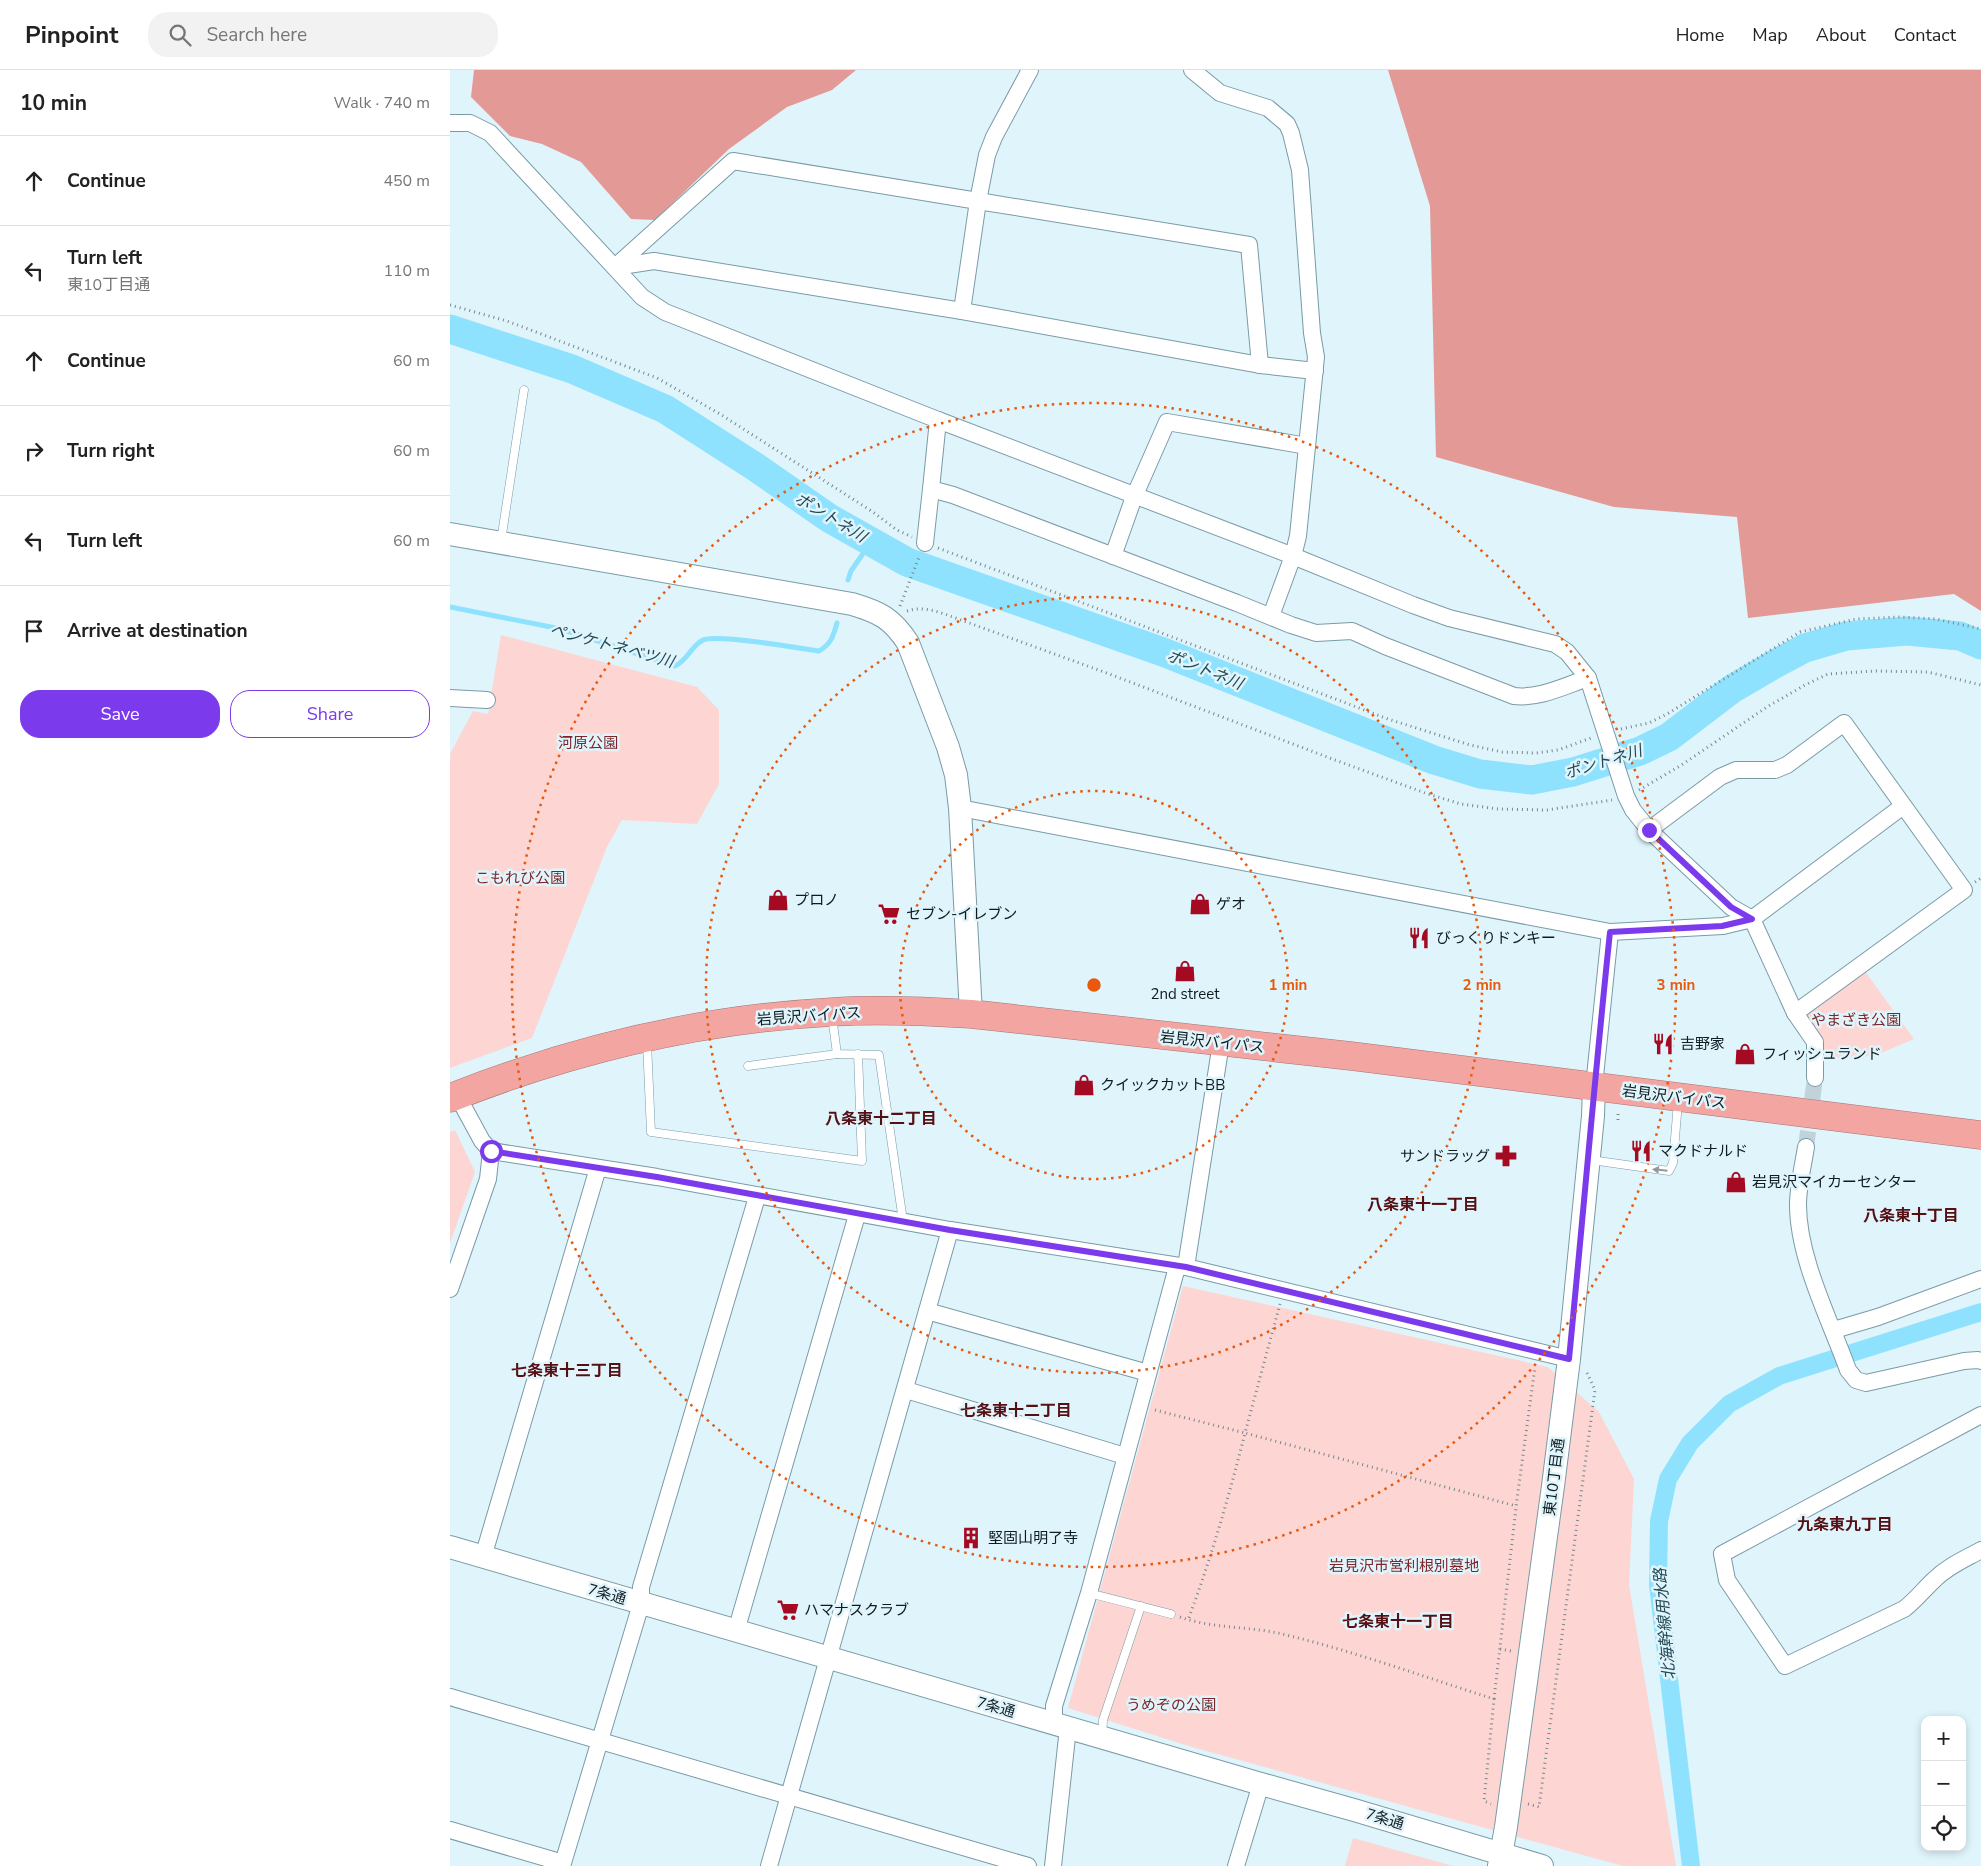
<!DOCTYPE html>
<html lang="en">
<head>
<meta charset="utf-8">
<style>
  body { margin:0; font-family:"Nunito Sans","Noto Sans JP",sans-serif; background:#f2f2f2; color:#222 }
  .controls { position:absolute; right:15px; bottom:15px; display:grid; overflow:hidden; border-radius:10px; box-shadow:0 2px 8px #0003 }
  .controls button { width:45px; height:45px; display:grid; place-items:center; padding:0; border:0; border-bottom:1px solid #e0e0e0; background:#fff; color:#222; font:25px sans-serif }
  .stop { position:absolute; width:15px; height:15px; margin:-11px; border:4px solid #7c3aed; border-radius:50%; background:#fff }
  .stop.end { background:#7c3aed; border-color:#fff; box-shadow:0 1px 5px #0008 }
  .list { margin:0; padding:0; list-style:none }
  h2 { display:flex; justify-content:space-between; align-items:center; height:65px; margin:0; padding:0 20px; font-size:21px }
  h2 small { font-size:16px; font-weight:400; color:#767676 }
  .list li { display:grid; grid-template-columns:32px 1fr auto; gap:15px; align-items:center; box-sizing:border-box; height:90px; padding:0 20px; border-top:1px solid #e0e0e0 }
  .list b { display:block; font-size:19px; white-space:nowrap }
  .list p { margin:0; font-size:16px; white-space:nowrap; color:#767676 }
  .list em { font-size:16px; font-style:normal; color:#767676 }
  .actions { display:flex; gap:10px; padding:15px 20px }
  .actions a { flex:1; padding:11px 0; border:1px solid #7c3aed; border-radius:20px; text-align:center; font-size:18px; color:#7c3aed }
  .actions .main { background:#7c3aed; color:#fff }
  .icon { flex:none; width:28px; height:28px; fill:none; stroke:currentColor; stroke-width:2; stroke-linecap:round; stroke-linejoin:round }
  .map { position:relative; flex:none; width:1531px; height:1796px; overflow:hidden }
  header { display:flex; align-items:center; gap:30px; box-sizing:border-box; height:70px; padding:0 25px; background:#fff; border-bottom:1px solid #e0e0e0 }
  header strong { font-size:24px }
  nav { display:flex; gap:28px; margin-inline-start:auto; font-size:18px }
  .search { width:350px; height:45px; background:#f2f2f2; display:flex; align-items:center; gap:12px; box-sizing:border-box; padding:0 18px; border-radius:20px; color:#767676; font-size:19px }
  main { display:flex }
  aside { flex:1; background:#fff }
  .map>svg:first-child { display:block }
  .green { fill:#fdd5d2 }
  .forest { fill:#e39995 }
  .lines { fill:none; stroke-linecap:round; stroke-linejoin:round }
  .stream { stroke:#8ee2fe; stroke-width:5 }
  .canal { stroke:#8ee2fe; stroke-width:18 }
  .river { stroke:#8ee2fe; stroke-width:29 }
  .street-tunnel { stroke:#c0d3db; stroke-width:16; stroke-dasharray:16 8; stroke-linecap:butt }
  .lane-casing { stroke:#7a9ba6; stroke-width:9 }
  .street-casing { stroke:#7a9ba6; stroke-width:18 }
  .secondary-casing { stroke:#7a9ba6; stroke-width:24 }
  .highway-casing { stroke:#a27574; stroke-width:29 }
  .path { stroke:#77878d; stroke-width:3; stroke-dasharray:1 4; stroke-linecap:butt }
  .lane { stroke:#fff; stroke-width:8 }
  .street { stroke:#fff; stroke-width:16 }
  .secondary { stroke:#fff; stroke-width:22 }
  .highway { stroke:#f2a5a1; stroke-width:28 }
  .oneway { fill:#93989a }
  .route { stroke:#7c3aed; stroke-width:6 }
  .ring { fill:none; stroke:#e8590c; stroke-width:2.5; stroke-dasharray:2.5 5 }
  .labels { text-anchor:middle; stroke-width:5; stroke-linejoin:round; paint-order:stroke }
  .park-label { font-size:15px; fill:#7d2629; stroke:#e0f4fc }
  .poi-label { font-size:15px; fill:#0e1b1f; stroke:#e0f4fc; text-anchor:start }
  .street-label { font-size:15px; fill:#0e1b1f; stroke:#e0f4fc }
  .water-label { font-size:16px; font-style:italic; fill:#234955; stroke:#e0f4fc }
  .neighbourhood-label { font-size:16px; font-weight:bold; fill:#551014; stroke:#e0f4fc }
  .centre { fill:#e8590c; stroke:#e0f4fc; stroke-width:2.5 }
  .ring-label { font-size:15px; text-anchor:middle; font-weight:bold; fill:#e8590c; stroke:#e0f4fc; stroke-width:5; stroke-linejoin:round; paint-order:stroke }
</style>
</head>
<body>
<header>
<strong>Pinpoint</strong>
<div class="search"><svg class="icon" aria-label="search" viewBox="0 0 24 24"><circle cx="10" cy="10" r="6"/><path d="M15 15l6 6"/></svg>Search here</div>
<nav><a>Home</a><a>Map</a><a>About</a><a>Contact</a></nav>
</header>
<main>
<aside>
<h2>10 min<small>Walk · 740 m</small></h2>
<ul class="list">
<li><svg class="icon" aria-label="ahead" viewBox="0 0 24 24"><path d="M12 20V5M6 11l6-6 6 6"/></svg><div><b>Continue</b></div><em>450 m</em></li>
<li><svg class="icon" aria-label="left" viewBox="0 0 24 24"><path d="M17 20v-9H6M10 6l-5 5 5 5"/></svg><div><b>Turn left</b><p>東10丁目通</p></div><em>110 m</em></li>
<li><svg class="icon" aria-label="ahead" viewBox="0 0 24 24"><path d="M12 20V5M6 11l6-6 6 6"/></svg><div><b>Continue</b></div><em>60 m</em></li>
<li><svg class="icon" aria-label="right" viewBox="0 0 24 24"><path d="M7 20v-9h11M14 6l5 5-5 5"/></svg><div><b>Turn right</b></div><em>60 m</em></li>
<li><svg class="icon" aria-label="left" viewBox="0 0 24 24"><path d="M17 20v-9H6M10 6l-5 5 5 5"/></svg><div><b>Turn left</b></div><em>60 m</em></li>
<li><svg class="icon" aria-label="arrive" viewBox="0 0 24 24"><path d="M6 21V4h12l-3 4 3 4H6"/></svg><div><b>Arrive at destination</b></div></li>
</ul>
<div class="actions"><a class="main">Save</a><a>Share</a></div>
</aside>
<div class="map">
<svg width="1531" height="1796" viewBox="0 0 1531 1796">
  <rect width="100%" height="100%" fill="#e0f4fc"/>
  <g class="green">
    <polygon points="51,565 247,617 269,640 269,714 247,754 172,750 157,777 82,968 0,998 0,684 23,641 38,644"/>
    <polygon points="1414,900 1464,969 1424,986 1377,988 1370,969 1353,944"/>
    <polygon points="5,1060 25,1102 0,1173 0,1062"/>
    <polygon points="733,1216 1098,1297 1149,1342 1184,1409 1179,1515 1226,1796 1173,1796 742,1677 618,1638"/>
    <polygon points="903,1768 1003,1796 895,1796"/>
  </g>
  <g class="forest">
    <polygon points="24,0 406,0 382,20 337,37 279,79 205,150 181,149 131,92 92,74 60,66 21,27"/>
    <polygon points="938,0 1531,0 1531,541 1504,524 1298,548 1287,447 1164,437 986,387 980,136"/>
  </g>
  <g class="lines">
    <g class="stream">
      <polyline points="398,510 401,501 421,472"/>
      <path d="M0 537 111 559 225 596C238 590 241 576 253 570 268 564 348 578 369 581 381 574 383 567 387 553"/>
    </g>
    <polyline class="canal" points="1241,1796 1208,1515 1209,1451 1218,1409 1240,1373 1279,1334 1329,1306 1531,1242"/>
    <polyline class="river" points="0,259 122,299 215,339 304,396 379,448 457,492 713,582 984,690 1030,704 1082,710 1123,702 1190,681 1219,667 1282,619 1323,595 1355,578 1396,566 1457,561 1510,566 1531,575"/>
    <polyline class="street-tunnel" points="1356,1077 1365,1008"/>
    <g class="lane-casing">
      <g id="lane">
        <polyline points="51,471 74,320"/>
        <polyline points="382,946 387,984 429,985 453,1151"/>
        <polyline points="197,973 201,1062 412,1091 408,984"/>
        <polyline points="298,996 387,984"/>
        <polyline points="1141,1090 1219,1101 1223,1093 1228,1032"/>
        <polyline points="639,1523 721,1544"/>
        <polyline points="652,1666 653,1650 691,1536"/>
      </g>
    </g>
    <g class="street-casing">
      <g id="street">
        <polyline points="742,0 770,23 818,38 837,54 841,63 850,100 862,263 866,287 848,466 843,486 821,546"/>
        <path d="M0 53H20L40 63 192 227 215 242 488 350 481 419 503 425 787 533 841 555 866 563 902 561 935 576 1064 626C1089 629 1114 616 1138 608"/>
        <polyline points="165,197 204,191 512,241 810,295 865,301"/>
        <polyline points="165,197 283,91 528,131 537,85 544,67 580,0"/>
        <polyline points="512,241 528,131 799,175 810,295"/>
        <polyline points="488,350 843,486 963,535 999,548 1105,574 1117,582 1138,608 1176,726 1183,740 1199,760 1270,707 1286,700 1325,700 1337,695 1394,653 1514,820 1345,943 1365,972 1365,1008"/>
        <polyline points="475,473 481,419"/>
        <polyline points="663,486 684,427 717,352 857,376"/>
        <polyline points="0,628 37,630"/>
        <polyline points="510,738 1160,862 1273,856 1302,849 1281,837 1199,760"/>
        <polyline points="1345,943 1302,849 1453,736"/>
        <polyline points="1144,1016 1160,862"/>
        <polyline points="7,1025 32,1071 41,1081 207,1107 500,1160 736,1197 1119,1289"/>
        <path d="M1356 1077C1353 1096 1348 1116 1348 1135 1348 1188 1380 1250 1398 1300L1406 1310 1416 1313 1514 1291 1528 1290 1531 1291"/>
        <polyline points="736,1197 771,973"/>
        <polyline points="0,1219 38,1109 41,1081"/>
        <polyline points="477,1241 698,1303"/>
        <polyline points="1384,1260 1428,1247 1531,1209"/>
        <polyline points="456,1320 675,1386"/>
        <path d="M1531 1345 1272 1484 1277 1510 1335 1596 1454 1539C1466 1530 1474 1519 1485 1509 1498 1496 1515 1489 1531 1480"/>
        <polyline points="33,1487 148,1098"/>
        <polyline points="286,1561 407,1145"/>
        <polyline points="0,1627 578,1796"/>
        <polyline points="604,1654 604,1636 639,1523 727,1197"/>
        <polyline points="0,1760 113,1793 191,1534 191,1517 307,1127"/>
        <polyline points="319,1796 500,1160"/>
        <polyline points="603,1796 618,1658"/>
        <polyline points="786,1796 811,1714"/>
      </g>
    </g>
    <g class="secondary-casing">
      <g id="secondary">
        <path d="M0 464 402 534C429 542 442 548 458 573L498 677 506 705 510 738 521 944"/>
        <polyline points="0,1477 811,1714 904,1740 1092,1796"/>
        <polyline points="1049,1796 1056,1757 1103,1416 1119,1289 1143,1046 1144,1016"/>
      </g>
    </g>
    <g class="highway-casing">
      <path id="highway" d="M0 1028C121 980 251 949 382 942 428 939 475 941 521 944L901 986 1531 1065"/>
    </g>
    <g class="path">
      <polyline points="0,235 57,251 207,308 270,344 423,442 447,460 462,467"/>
      <polyline points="488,478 938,649 1020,675 1052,682 1086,683 1108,680 1141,668"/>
      <polyline points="450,536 469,487"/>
      <path d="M457 541C472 536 486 541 500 546L654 602 885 690 978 724 1011 734 1048 739 1097 740 1162 730"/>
      <polyline points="1171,659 1199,653 1217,644 1350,562 1406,549 1451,547 1486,549 1531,559"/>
      <polyline points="1189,720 1230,696 1317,637 1355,615 1378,604 1425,601 1478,602 1531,615"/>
      <polyline points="1525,812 1531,808"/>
      <polyline points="1168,1050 1168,1040"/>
      <polyline points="830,1234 795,1363 1066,1436"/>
      <path d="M705 1340 795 1363C779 1426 761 1489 738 1550"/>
      <path d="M730 1547C763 1559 799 1556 832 1564 904 1581 974 1607 1044 1629L1034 1731 1041 1734"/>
      <polyline points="1050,1579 1061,1581"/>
      <polyline points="1044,1629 1067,1429 1085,1297"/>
      <polyline points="1078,1734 1089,1737 1145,1320 1137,1303"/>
    </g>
    <use href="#lane" class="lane"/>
    <use href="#street" class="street"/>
    <use href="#secondary" class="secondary"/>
    <use href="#highway" class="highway"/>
  </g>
  <defs><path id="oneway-solid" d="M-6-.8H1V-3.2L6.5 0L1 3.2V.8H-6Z" transform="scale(1.25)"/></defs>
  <use class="oneway" href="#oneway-solid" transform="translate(1210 1100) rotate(-174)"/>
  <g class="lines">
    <path class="route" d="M41 1081 207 1107 500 1160 736 1197 1119 1289C1133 1147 1145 1004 1160 862L1272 856 1302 849 1281 837 1199 760"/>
  </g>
  <g class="ring">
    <circle cx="644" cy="915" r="194"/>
    <circle cx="644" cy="915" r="388"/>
    <circle cx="644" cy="915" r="582"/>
  </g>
  <defs>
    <g id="shop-bare" transform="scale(1.725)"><path d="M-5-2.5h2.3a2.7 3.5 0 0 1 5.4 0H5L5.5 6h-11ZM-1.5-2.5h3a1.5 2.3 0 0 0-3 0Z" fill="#a50a23" stroke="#e0f4fc" stroke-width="2.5" paint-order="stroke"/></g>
    <g id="supermarket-bare" transform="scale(1.725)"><path d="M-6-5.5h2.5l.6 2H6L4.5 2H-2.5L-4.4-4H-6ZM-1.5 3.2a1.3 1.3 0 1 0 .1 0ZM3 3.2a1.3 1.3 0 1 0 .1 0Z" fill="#a50a23" stroke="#e0f4fc" stroke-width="2.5" paint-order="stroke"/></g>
    <g id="restaurant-bare" transform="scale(1.725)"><path d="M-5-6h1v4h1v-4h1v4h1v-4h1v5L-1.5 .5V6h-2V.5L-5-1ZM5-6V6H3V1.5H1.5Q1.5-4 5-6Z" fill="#a50a23" stroke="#e0f4fc" stroke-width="2.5" paint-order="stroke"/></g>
    <g id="pharmacy-bare" transform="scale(1.725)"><path d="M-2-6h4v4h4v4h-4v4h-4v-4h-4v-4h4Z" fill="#a50a23" stroke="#e0f4fc" stroke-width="2.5" paint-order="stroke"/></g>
    <g id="building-bare" transform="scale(1.725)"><path d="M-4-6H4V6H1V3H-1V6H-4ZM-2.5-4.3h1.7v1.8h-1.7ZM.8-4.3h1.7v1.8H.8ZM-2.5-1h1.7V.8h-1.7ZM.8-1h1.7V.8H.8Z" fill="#a50a23" stroke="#e0f4fc" stroke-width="2.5" paint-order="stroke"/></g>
  </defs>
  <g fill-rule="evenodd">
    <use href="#shop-bare" x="328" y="830"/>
    <use href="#shop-bare" x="750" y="834"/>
    <use href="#supermarket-bare" x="439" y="844"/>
    <use href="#restaurant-bare" x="969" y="868"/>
    <use href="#shop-bare" x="735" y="901"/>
    <use href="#restaurant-bare" x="1213" y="974"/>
    <use href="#shop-bare" x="1295" y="984"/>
    <use href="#shop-bare" x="634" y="1015"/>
    <use href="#restaurant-bare" x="1191" y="1081"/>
    <use href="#pharmacy-bare" x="1056" y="1086"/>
    <use href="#shop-bare" x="1286" y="1112"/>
    <use href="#building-bare" x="521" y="1468"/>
    <use href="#supermarket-bare" x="338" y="1540"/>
  </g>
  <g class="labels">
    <g class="park-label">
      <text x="138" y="678">河原公園</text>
      <text x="70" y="813">こもれび公園</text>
      <text x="1406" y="955">やまざき公園</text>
      <text x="954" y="1501">岩見沢市営利根別墓地</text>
      <text x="721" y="1640">うめぞの公園</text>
    </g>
    <g class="poi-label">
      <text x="344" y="835">プロノ</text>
      <text x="766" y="839">ゲオ</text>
      <text x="456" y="849">セブン-イレブン</text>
      <text x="986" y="873">びっくりドンキー</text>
      <text x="735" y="929" text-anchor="middle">2nd street</text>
      <text x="1230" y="979">吉野家</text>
      <text x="1312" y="989">フィッシュランド</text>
      <text x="650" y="1020">クイックカットBB</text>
      <text x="1208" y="1086">マクドナルド</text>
      <text x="1040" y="1091" text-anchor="end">サンドラッグ</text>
      <text x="1302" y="1117">岩見沢マイカーセンター</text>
      <text x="538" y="1473">堅固山明了寺</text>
      <text x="354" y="1545">ハマナスクラブ</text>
    </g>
    <g class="street-label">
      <text transform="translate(359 946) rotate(-4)" y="5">岩見沢バイパス</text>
      <text transform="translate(762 972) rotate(6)" y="5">岩見沢バイパス</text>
      <text transform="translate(1224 1027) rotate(7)" y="5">岩見沢バイパス</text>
      <text transform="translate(1104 1407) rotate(-83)" y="5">東10丁目通</text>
      <text transform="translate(157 1524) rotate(16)" y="5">7条通</text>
      <text transform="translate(546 1637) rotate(16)" y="5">7条通</text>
      <text transform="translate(935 1749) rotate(17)" y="5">7条通</text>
    </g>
    <g class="water-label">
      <text transform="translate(381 447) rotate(31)" y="6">ポントネ川</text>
      <text transform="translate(162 575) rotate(15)" y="6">ペンケトネベツ川</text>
      <text transform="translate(755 599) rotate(22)" y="6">ポントネ川</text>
      <text transform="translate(1153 691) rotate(-17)" y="6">ポントネ川</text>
      <text transform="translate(1214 1554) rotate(-95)" y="6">北海幹線用水路</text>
    </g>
    <g class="neighbourhood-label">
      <text x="431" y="1054">八条東十二丁目</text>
      <text x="973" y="1140">八条東十一丁目</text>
      <text x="1461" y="1151">八条東十丁目</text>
      <text x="117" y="1306">七条東十三丁目</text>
      <text x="566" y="1346">七条東十二丁目</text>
      <text x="1395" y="1460">九条東九丁目</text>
      <text x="948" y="1557">七条東十一丁目</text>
    </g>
  </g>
  <circle cx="644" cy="915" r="8" class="centre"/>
  <g class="ring-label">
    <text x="838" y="920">1 min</text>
    <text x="1032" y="920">2 min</text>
    <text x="1226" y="920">3 min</text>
  </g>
</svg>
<div class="controls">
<button>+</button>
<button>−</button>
<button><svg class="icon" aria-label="locate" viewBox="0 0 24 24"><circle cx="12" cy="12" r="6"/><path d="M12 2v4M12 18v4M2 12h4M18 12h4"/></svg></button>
</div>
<div class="stop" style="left:41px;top:1081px"></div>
<div class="stop end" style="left:1199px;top:760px"></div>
</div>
</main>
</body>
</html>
